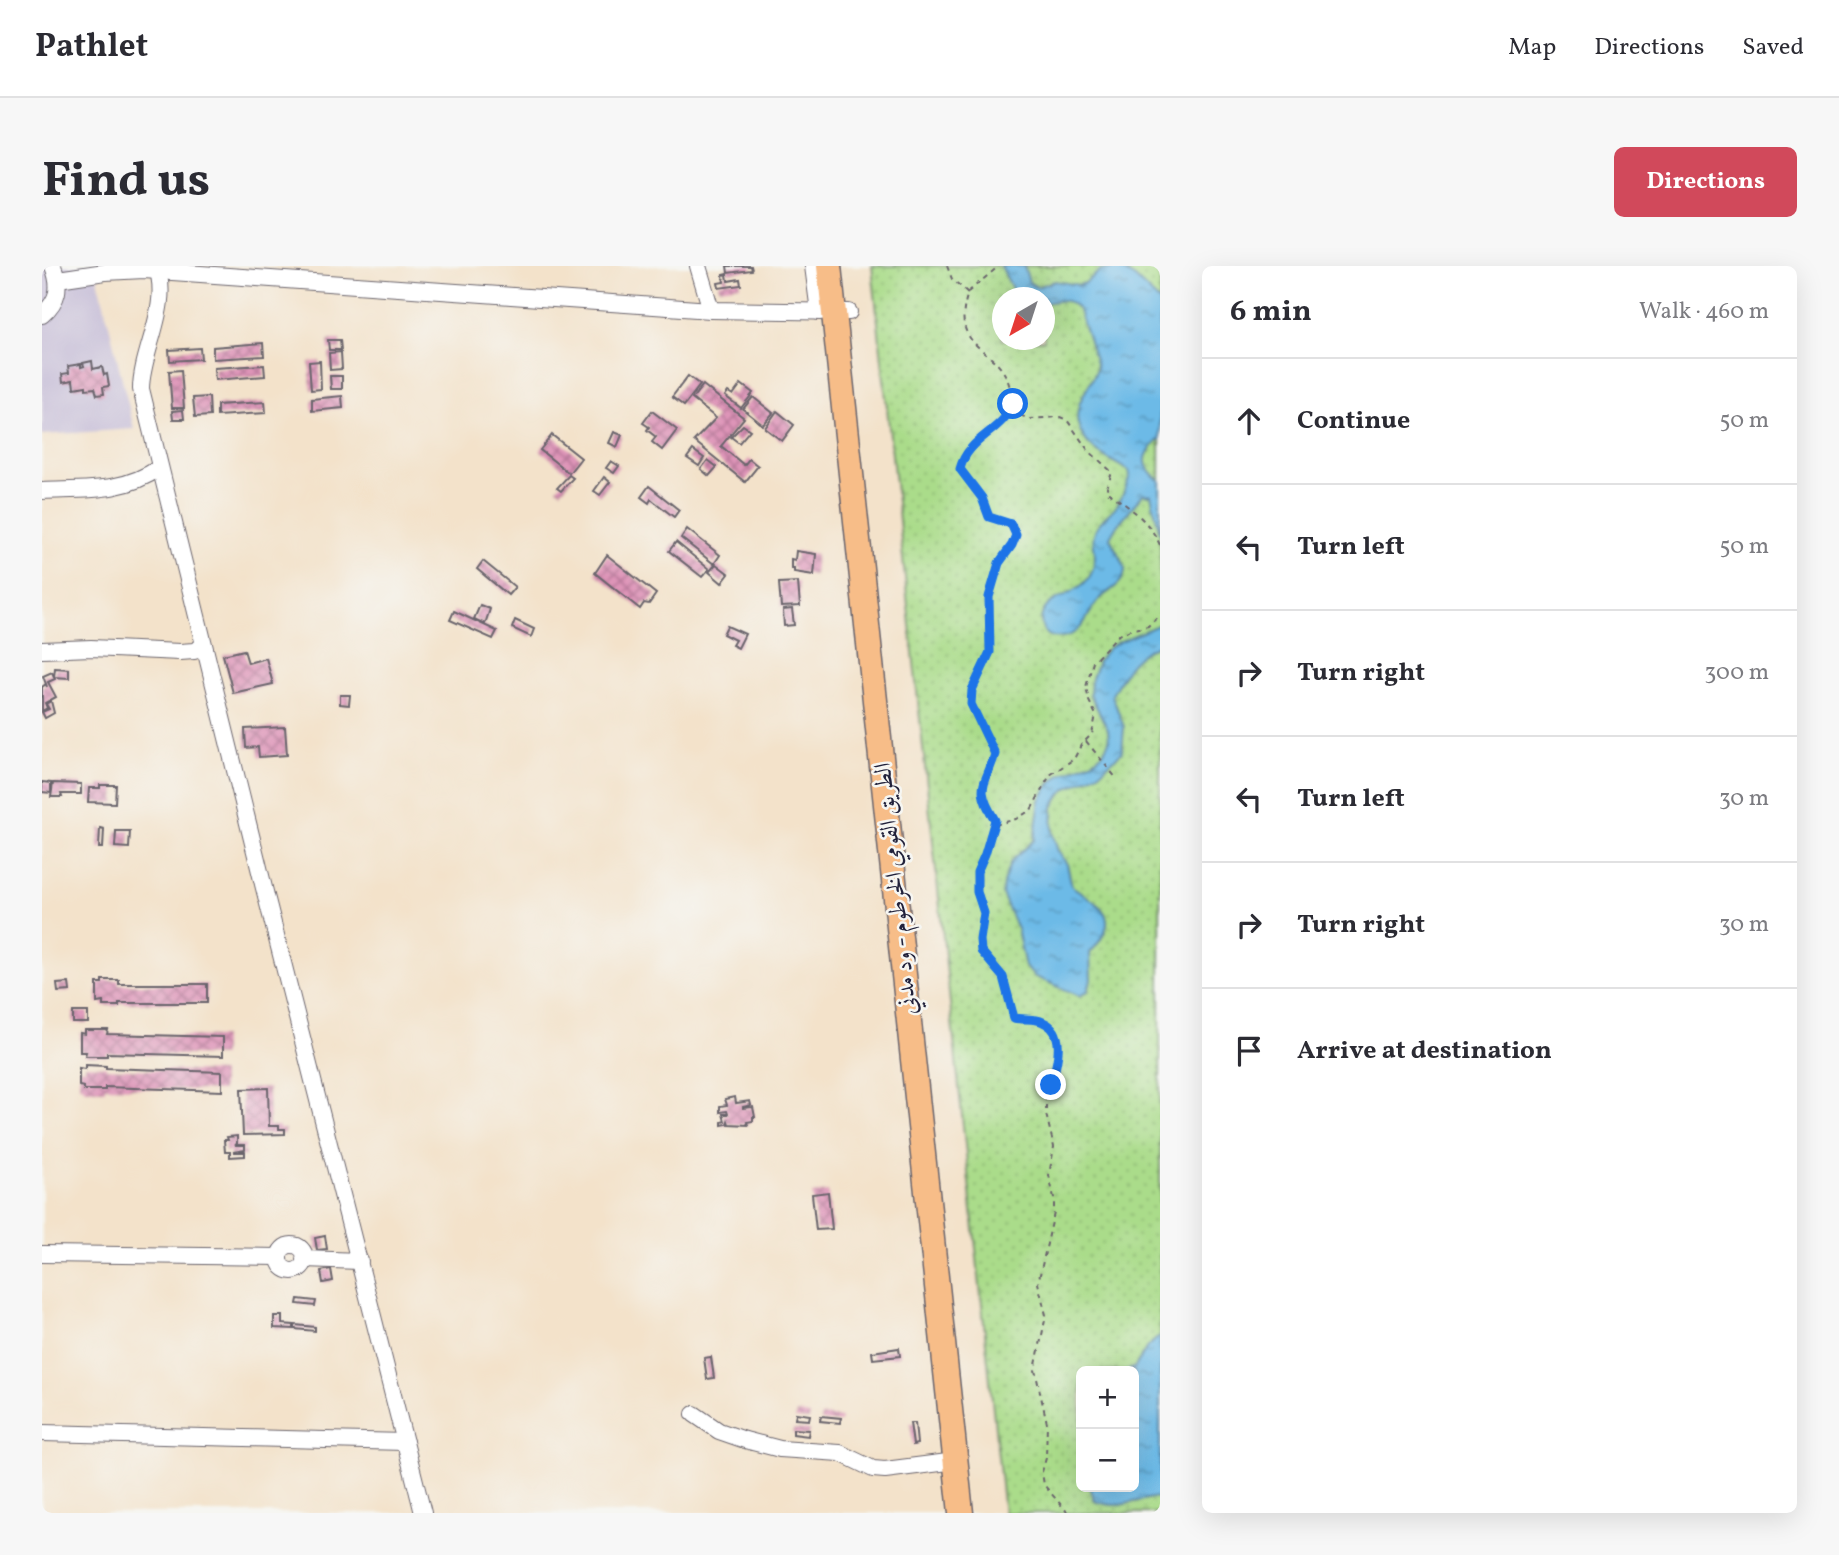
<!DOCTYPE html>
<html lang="en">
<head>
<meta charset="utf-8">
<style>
  body { margin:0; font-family:Vollkorn,Amiri,serif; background:#f7f7f7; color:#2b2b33 }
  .controls { position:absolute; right:21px; bottom:21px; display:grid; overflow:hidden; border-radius:10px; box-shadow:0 7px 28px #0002 }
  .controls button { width:63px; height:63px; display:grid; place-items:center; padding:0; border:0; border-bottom:2px solid #e1e1e2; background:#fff; color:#2b2b33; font:35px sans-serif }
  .compass { position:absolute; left:950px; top:21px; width:63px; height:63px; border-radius:50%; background:#fff; box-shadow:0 7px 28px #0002; rotate:219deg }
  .stop { position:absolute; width:21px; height:21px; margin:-16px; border:5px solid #1a73e8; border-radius:50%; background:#fff }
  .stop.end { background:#1a73e8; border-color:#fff; box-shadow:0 2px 7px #0008 }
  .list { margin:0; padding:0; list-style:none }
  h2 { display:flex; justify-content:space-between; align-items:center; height:91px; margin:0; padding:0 28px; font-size:30px }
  h2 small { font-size:23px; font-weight:400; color:#7c7c81 }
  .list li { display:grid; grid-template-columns:46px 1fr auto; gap:21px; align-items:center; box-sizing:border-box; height:126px; padding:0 28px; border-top:2px solid #e1e1e2 }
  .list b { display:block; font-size:26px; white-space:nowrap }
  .list em { font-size:23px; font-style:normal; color:#7c7c81 }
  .icon { flex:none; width:38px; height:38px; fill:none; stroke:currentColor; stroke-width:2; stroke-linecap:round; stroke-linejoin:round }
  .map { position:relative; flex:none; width:1118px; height:1247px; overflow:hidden; border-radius:10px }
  header { display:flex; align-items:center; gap:42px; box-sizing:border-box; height:98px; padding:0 35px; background:#fff; border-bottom:2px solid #e1e1e2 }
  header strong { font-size:33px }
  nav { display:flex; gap:38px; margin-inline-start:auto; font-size:24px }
  .intro { display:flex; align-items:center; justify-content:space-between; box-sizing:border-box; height:168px; padding:0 42px }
  h1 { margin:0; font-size:49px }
  .button { padding:18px 32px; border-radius:10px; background:#d1495b; color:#fff; font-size:24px; font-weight:700 }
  main { display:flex; gap:42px; padding:0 42px }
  aside { flex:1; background:#fff; border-radius:10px; box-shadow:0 7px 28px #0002 }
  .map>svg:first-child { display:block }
  .industrial { fill:#c8bfd8 }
  .grass { fill:url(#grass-dots); stroke:#667f62; stroke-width:2; fill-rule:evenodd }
  .water { fill:url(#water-ripples); stroke:#476e91; stroke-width:2 }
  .building { fill:url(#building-cross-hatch) }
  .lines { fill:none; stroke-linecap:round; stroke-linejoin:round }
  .minor-casing { stroke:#6b656d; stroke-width:18 }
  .highway-casing { stroke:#6b656d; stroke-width:27 }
  .path { stroke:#6b656d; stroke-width:2; stroke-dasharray:5 5; stroke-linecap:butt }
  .minor { stroke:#fff; stroke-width:16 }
  .highway { stroke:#f7bd88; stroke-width:24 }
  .route { stroke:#1a73e8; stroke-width:9 }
  .labels { text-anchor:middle; stroke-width:5; stroke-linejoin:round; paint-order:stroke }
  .street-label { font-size:24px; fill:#22223b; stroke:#f6f6f2 }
</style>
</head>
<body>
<header>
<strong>Pathlet</strong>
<nav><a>Map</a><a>Directions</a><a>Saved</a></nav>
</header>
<div class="intro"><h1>Find us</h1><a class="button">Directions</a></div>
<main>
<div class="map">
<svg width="1118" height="1247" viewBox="0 0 1118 1247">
  <defs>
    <pattern id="grass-dots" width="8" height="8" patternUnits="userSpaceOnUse" patternTransform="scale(1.75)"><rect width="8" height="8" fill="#aadc8a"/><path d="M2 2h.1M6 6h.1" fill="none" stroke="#92bc78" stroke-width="1.8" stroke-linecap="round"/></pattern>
    <pattern id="water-ripples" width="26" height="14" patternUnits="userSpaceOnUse" patternTransform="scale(1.75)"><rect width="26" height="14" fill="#6cbae7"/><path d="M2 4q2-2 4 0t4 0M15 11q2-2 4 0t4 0" fill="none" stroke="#5897bc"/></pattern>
    <pattern id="building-cross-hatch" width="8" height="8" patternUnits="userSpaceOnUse" patternTransform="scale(1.75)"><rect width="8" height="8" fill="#de94b8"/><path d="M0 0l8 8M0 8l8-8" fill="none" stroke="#b47897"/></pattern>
  </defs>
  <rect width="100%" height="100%" fill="#f6f6f2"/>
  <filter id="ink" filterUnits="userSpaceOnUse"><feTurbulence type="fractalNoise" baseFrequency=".0143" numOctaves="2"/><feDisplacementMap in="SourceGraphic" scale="14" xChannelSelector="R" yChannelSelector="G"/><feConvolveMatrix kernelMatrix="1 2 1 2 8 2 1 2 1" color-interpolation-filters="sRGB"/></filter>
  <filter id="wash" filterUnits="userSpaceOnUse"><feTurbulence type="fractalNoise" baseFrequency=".00686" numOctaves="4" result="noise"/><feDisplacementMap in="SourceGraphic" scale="28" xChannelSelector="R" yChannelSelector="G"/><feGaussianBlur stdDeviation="1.57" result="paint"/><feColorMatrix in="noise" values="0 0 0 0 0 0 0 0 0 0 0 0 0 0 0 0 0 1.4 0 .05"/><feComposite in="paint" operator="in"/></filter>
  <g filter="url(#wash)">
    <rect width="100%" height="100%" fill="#f3e2ca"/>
    <polygon class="industrial" points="0,0 53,0 92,163 0,169"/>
    <path class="grass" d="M830 0H1118V1247H962ZM960 32H1002V74H960ZM1039 1105H1092V1221H1039Z"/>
    <g class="water">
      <path d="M959 0H982L987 16 995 21 1013 15 1037 19 1043 17 1058 5 1075 1 1093 12 1118 36V173C1099 190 1099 200 1118 215V268L1109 229 1101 228 1073 262 1068 271C1071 281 1084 297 1083 304 1082 318 1069 323 1060 331 1045 344 1044 368 1020 371 1015 372 1010 372 1005 368 1000 364 998 356 1000 349 1006 330 1034 329 1045 314 1050 309 1053 296 1053 289 1053 282 1050 276 1052 268 1056 255 1067 249 1075 239 1082 230 1083 220 1088 210L1087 205C1067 193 1041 182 1036 158 1031 137 1049 120 1055 102 1055 99 1039 51 1037 45 1036 43 1031 38 1029 37 1022 32 1010 36 1003 37L1002 32 977 31 971 25Z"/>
      <path d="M1118 358V378C1089 390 1084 403 1070 429L1082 461 1080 486 1057 507 1026 522 1019 528 1011 541 1010 566 1016 585 1025 598 1030 620C1062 642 1081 651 1048 687L1049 714 1046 725 1038 730 993 711 983 701 975 663 960 628 961 617 969 595 992 574 998 534 1007 519 1018 509 1051 495 1061 487 1067 475 1066 464 1048 428 1049 415 1056 395 1066 382 1079 375Z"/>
      <path d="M1118 1070V1231C1092 1233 1080 1245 1053 1235L1048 1221H1092V1105H1085L1093 1101 1105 1081Z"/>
    </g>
    <g id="blocks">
      <g class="building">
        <polygon points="685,0 709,0 710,4 686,7"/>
        <polygon points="685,8 686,15 698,13 699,19 677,22 676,17 682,16 681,9"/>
        <polygon points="286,74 298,74 299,84 287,84"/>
        <polygon points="221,77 222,90 171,93 171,81"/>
        <polygon points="158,82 159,93 128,95 127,84"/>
        <polygon points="299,86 300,103 288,104 287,87"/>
        <polygon points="50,95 51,103 60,101 62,109 65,108 67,120 61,121 62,128 55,129 53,122 44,123 44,120 32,122 31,114 21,116 20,108 27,107 26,100 39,98 39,101 42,100 41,97"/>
        <polygon points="278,95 279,123 269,124 267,96"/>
        <polygon points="222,99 223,110 173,114 172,102"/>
        <polygon points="139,104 142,142 130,142 127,105"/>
        <polygon points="288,110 300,110 300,123 289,123"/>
        <polygon points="646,110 658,119 642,140 630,131"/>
        <polygon points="699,118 711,127 699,142 683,130 686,126 691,129"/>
        <polygon points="661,119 702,152 679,180 702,199 707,193 716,200 703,216 652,175 674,152 650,133"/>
        <polygon points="300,130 301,142 270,145 270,133"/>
        <polygon points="167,131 168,150 153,151 151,132"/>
        <polygon points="711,131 731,147 721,159 701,143"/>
        <polygon points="223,136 224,147 175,150 175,139"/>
        <polygon points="141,144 142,153 131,153 130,145"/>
        <polygon points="610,145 635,164 620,184 610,176 614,171 605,164 607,161 601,157"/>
        <polygon points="735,145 752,159 740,175 723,162"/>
        <polygon points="701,159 708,164 697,177 689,171"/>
        <polygon points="572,166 580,169 575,181 567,177"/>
        <polygon points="510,169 539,192 527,207 498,184"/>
        <polygon points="651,184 662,192 657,200 645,192"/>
        <polygon points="666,194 675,201 667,210 659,203"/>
        <polygon points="569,195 577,200 572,207 564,202"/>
        <polygon points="527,209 531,212 519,225 515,222"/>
        <polygon points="562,211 568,216 558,229 552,225"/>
        <polygon points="607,220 637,244 632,251 609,233 607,237 599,231"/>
        <polygon points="645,263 678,289 672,298 639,272"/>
        <polygon points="634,276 667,303 660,311 627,285"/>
        <polygon points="754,285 774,288 772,309 752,306 752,302 749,302 749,293 753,294"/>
        <polygon points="565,289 614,328 607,338 602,337 598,343 553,307"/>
        <polygon points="441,295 473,321 466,329 435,303"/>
        <polygon points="674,298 687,308 680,317 667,306"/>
        <polygon points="756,316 758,340 739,341 737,317"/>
        <polygon points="438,339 448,343 443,358 432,353"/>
        <polygon points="750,343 752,359 742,360 741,344"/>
        <polygon points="412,345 455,365 451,373 408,354"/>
        <polygon points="473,354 492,363 489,371 470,362"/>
        <polygon points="685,360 703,368 696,382 690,379 693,374 681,368"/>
        <polygon points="202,384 206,397 224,392 231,418 191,427 181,389"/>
        <polygon points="13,402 27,403 27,412 12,411"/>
        <polygon points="10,406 13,413 6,416 14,431 3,437 5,442 0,445 0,421 4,418 5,421 1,410"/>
        <polygon points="298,429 308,429 307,439 298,438"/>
        <polygon points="9,435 12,447 3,452 0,446 7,443 4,438"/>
        <polygon points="243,461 245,489 217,491 216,481 204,482 203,463"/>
        <polygon points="0,516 9,517 9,527 0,526"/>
        <polygon points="11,517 39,518 39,528 19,528 20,531 9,531"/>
        <polygon points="58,519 74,519 73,537 46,536 47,522 58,522"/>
        <polygon points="58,562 62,563 61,582 57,582"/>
        <polygon points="74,565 88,565 87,582 73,581"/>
        <polygon points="60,714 77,714 77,718 165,718 165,737 77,737 77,740 61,740 61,736 55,737 55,717 60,717"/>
        <polygon points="27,717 28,725 16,726 15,718"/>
        <rect x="31" y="746" width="15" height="11"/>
        <polygon points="43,764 66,764 65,768 181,771 181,790 65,787 65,790 43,790 44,786 38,786 38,767 43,768"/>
        <polygon points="43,799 64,800 64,802 180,806 180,825 63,821 63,824 42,824 42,821 37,820 37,802 43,803"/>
        <polygon points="226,822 227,860 237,860 237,863 243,863 243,868 201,869 199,823"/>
        <polygon points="693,831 694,837 708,835 709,839 701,841 701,842 711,841 713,851 711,851 711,855 705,856 706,859 687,858 686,855 685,858 680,859 680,856 683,855 681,848 686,848 685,845 678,846 678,840 685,839 683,833"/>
        <polygon points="195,870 195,878 193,879 203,879 203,884 191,886 203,886 203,890 188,891 188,886 183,886 182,874 186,874 185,871"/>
        <polygon points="786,926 790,963 774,964 770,928"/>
        <polygon points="283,970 285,983 275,984 273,972"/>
        <polygon points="289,1003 291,1015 281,1017 279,1005"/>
        <polygon points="256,1033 274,1035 273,1040 255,1038"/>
        <polygon points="232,1050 240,1050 240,1058 252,1059 252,1063 232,1062"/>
        <polygon points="253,1059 273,1061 273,1065 253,1063"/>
        <polygon points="857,1082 858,1090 831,1093 830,1086"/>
        <polygon points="669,1091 672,1112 665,1113 662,1092"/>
        <polygon points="754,1147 768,1149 767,1154 753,1153"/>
        <polygon points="779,1150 799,1152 798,1157 778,1155"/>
        <polygon points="868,1157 873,1157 875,1178 871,1179"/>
        <polygon points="751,1163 767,1164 766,1170 751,1168"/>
      </g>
    </g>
  </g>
  <g filter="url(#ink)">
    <use href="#blocks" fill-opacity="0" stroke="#6b656d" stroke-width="2"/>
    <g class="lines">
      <g class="minor-casing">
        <g id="minor">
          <path d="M114 0C130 38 99 86 99 123L222 622 381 1247"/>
          <polyline points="656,0 669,44"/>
          <polyline points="771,0 777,46"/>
          <polyline points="16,13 63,6 102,4 669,44 807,46"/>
          <path d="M0 49C17 34 19 21 11 0"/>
          <path d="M0 225C43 223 81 227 117 202"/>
          <polyline points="0,384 49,382 138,386 152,385 162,380"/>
          <circle cx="250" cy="992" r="13"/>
          <polyline points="0,988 237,991"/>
          <polyline points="262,993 318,995"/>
          <polyline points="652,1148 677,1165 703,1174 738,1183 798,1187 831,1203 843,1204 914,1195"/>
          <polyline points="0,1167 363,1176"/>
        </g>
      </g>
      <g class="highway-casing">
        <polyline id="highway" points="787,0 919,1247"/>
      </g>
      <g class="path">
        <path d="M905 0 910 13 926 27C906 87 958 78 968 122 969 126 971 133 971 138 969 158 933 171 923 187 921 192 920 198 918 203L940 232 948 251 969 258 974 269 970 280 957 297 947 331 948 386 930 424 929 437 953 488C943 521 932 520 953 554L951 566 935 606V626L942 647 938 674 939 685 961 711 972 752 1003 756 1012 765 1016 775 1014 798 1004 829V848L1012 881 1007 909 1012 932V947L996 1017 1004 1049 993 1104 1005 1157 1004 1192 1000 1206 1002 1219 1026 1247"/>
        <polyline points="926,26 957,0"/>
        <path d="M969 145 987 153 1018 151 1025 154 1046 184 1070 206 1064 225C1087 241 1106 253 1118 279"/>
        <polyline points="1044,475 1075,513"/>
        <polyline points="953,559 974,553 989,544 1008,509 1032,493 1039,479 1050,468 1054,449 1047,435 1044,421 1051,396 1075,370 1088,364 1106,360 1118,349"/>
      </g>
      <use href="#minor" class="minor"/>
      <use href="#highway" class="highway"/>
    </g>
  </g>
  <g class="lines" filter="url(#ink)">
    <path class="route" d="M971 138C959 167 926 171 918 203L940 232 947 251 969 258 974 269 970 279 957 297 947 331 948 386 930 424 929 438 953 488C943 521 932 520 953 554L943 588 935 606V626L942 647 938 674 939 685 961 711 972 752C981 754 993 752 1001 756 1026 766 1014 800 1009 819"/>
  </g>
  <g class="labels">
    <g class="street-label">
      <text transform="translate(853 623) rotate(-96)" y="8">الطريق القومي الخرطوم - ود مدني</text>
    </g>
  </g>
</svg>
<div class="controls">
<button>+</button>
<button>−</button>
</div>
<svg class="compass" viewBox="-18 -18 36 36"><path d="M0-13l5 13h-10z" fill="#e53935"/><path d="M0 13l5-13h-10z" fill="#7c7c81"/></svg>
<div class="stop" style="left:971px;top:138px"></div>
<div class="stop end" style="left:1009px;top:819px"></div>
</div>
<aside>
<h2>6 min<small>Walk · 460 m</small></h2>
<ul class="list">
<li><svg class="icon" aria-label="ahead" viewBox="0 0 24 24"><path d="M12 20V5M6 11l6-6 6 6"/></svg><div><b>Continue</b></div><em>50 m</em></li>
<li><svg class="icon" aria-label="left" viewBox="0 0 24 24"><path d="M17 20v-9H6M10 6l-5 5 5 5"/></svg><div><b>Turn left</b></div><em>50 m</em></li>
<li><svg class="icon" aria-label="right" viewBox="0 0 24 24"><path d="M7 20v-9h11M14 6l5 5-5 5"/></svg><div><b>Turn right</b></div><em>300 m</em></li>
<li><svg class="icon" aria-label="left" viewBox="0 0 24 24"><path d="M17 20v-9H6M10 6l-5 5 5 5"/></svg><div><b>Turn left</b></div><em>30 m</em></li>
<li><svg class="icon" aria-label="right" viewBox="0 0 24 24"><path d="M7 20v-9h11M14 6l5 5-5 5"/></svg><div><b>Turn right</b></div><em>30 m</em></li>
<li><svg class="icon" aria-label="arrive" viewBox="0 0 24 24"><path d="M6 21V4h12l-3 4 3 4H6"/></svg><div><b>Arrive at destination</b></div></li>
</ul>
</aside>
</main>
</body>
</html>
